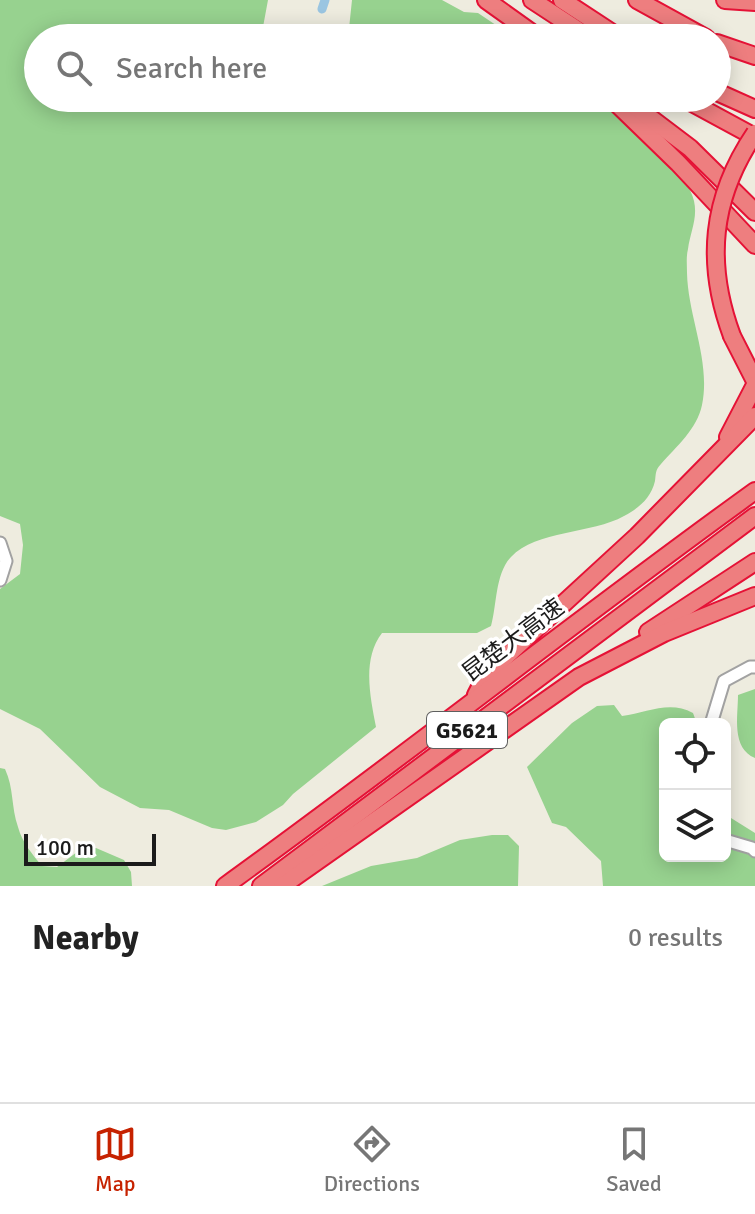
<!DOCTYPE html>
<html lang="en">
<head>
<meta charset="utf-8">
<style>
  body { margin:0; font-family:Signika,"Noto Sans SC",sans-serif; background:#f2f2f2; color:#222 }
  .controls { position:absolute; right:24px; bottom:24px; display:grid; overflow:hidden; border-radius:12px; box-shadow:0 4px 20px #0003 }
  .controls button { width:72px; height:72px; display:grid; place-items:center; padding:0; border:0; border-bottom:2px solid #e0e0e0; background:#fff; color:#222; font:40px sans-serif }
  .scale { position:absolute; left:24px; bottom:20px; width:132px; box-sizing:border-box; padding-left:8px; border:4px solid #1b1b1b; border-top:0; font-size:22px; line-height:28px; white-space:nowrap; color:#1b1b1b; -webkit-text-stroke:6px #fff; paint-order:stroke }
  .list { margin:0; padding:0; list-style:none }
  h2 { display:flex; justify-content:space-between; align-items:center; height:104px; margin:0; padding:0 32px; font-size:34px }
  h2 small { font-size:26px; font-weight:400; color:#767676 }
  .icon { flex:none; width:44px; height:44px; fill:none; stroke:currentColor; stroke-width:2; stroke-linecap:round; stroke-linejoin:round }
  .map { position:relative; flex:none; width:755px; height:886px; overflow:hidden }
  .search { position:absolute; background:#fff; box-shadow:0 4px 20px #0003; left:24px; right:24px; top:24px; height:88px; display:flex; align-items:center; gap:20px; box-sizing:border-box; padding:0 28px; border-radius:44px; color:#767676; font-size:30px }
  .sheet { height:216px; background:#fff }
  nav { display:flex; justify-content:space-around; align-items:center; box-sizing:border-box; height:112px; border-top:2px solid #e0e0e0; background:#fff; font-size:22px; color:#767676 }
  nav a { display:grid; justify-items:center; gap:4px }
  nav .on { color:#c62200 }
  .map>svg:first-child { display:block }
  .forest { fill:#97d28f }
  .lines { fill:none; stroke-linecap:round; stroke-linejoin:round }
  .canal { stroke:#9ac5e1; stroke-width:9 }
  .minor-casing { stroke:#a2a2a2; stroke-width:15 }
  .highway-casing { stroke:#e51236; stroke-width:20 }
  .minor { stroke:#fff; stroke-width:11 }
  .highway { stroke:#ee7e7f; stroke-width:16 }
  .highway-bridge-casing { stroke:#e51236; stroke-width:20; stroke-linecap:butt }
  .highway-bridge { stroke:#ee7e7f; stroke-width:16 }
  .labels { text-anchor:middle; stroke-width:7; stroke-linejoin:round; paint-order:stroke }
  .shield { fill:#fff; stroke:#5f5f5f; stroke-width:2 }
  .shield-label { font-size:22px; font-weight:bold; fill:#1b1b1b }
  .street-label { font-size:24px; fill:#1b1b1b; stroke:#fff }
</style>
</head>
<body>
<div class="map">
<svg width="755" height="886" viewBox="0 0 755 886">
  <rect width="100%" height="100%" fill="#eeecdf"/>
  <g class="forest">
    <path d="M0 0H268L263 27 281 38H38V98H598L678 163C680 178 691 187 694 201 698 218 690 233 688 249 686 257 687 265 687 273 688 317 711 361 702 405 697 429 676 447 661 464 655 470 656 474 655 481 651 498 639 508 624 516 592 534 536 530 511 557 495 574 497 605 491 626L477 633H382C362 659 370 696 376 727L293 794 283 805 256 822 226 830 212 828 169 810 140 808 100 787 40 729 0 709V589L20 574 23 545 20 524 0 516Z"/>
    <polygon points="352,0 442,0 464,12 478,13 515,38 348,38"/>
    <path d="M755 689V758C731 748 738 716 738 695Z"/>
    <path d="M614 705 622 716C647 713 669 700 693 713L697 724H665V856H725V810L731 818 755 833V886H603L601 861 566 827 552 823 527 767 572 723 597 706Z"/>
    <path d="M0 768 5 769C14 788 11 807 18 827 22 842 32 854 42 866L57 867 81 849 96 848 124 860 131 872 132 886H0Z"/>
    <polygon points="492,835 508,835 519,846 518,886 322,886 371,866 417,858 460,840"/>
  </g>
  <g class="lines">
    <polyline class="canal" points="322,9 325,0"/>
    <g class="minor-casing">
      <g id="minor">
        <polyline points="0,543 6,561 0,580"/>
        <polyline points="711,724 724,681 750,667 755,667"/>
        <polyline points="725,840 752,848 755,851"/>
      </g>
    </g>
    <g class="highway-casing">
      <g id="highway">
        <polyline points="486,0 539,38"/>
        <polyline points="532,0 590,38"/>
        <polyline points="562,0 620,38"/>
        <polyline points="637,0 706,38"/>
        <polyline points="725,0 755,2"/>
        <polyline points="717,43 755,56"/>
        <polyline points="717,92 755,109"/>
        <polyline points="611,98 678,163 755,245"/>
        <polyline points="624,98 690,148 755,212"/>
        <polyline points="683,98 755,137"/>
        <polyline points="732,336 755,381"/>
        <polyline points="728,437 755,385"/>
        <polyline points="648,632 755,562"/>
        <polyline points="476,695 487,674 637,536 755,416"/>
        <path d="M225 886C404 757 576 620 755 491"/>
        <polyline points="261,886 755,516"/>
        <polyline points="282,886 579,677 664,633 755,596"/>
      </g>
    </g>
    <use href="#minor" class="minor"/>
    <use href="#highway" class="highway"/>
    <g class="highway-bridge-casing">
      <path id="highway-bridge" d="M732 336C705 263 711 198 755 133"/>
    </g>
    <use href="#highway-bridge" class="highway-bridge"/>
  </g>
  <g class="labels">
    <rect class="shield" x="427" y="712" width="80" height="36" rx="6"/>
    <g class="shield-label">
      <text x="467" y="738">G5621</text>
    </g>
    <g class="street-label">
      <text transform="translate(513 640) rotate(-37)" y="8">昆楚大高速</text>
    </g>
  </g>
</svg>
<div class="controls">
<button><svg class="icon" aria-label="locate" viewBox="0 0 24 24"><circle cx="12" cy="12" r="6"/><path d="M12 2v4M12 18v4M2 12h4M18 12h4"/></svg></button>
<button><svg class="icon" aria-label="layers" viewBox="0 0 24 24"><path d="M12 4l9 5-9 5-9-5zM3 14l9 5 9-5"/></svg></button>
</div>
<div class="scale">100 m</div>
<div class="search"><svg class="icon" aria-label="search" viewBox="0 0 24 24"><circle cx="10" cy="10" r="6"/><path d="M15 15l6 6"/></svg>Search here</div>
</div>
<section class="sheet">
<h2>Nearby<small>0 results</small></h2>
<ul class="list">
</ul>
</section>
<nav>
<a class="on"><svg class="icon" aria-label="map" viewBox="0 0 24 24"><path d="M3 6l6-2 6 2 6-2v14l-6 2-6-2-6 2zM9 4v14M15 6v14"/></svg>Map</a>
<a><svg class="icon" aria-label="directions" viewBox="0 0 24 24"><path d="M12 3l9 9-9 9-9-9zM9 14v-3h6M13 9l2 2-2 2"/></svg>Directions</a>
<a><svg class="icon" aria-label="saved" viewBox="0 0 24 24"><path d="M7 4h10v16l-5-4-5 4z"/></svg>Saved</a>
</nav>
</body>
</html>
